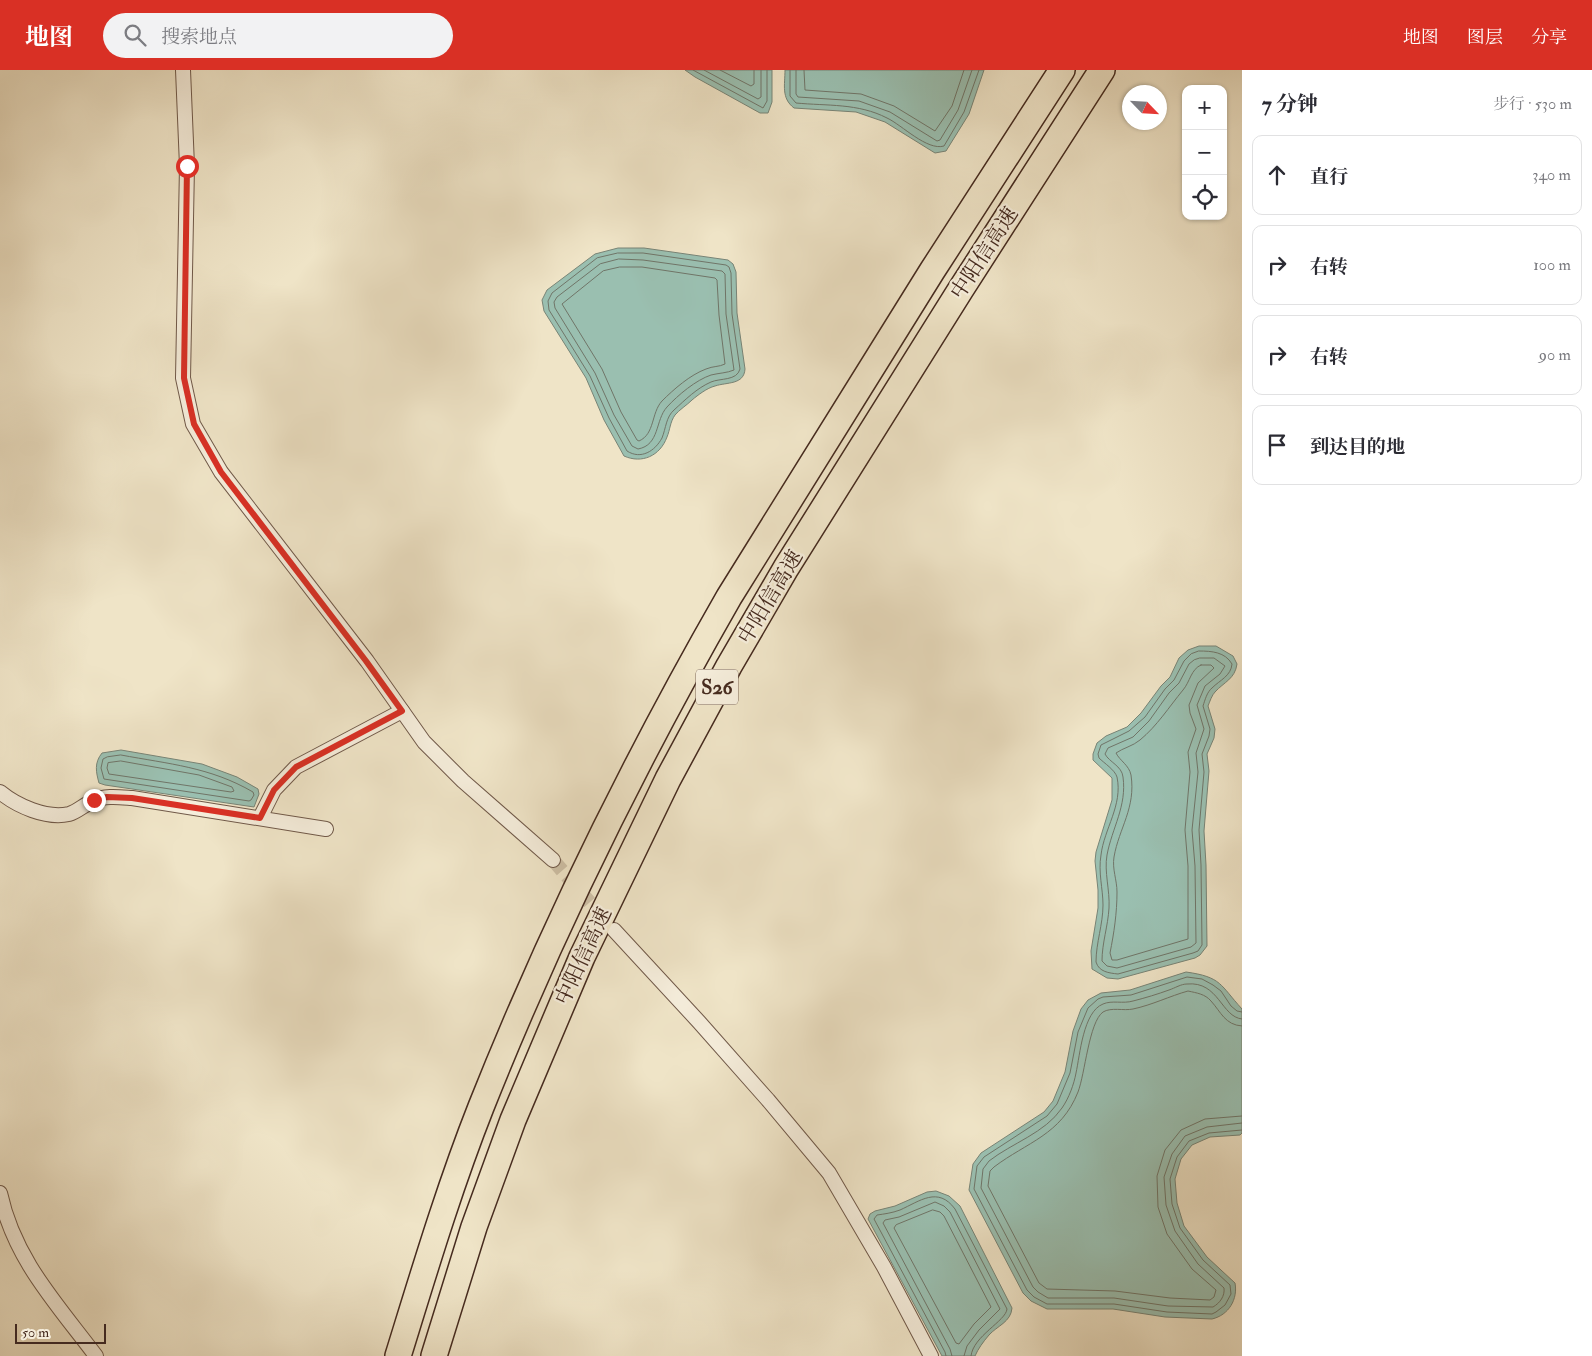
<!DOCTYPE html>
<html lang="zh">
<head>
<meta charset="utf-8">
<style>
  body { margin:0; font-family:"IM FELL Double Pica","Noto Serif SC",serif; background:#f2f2f3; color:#2b2b33 }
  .controls { position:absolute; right:15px; top:15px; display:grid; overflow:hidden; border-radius:10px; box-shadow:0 1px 4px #0004 }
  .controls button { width:45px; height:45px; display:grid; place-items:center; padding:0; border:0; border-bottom:1px solid #e1e1e2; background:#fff; color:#2b2b33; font:25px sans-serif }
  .compass { position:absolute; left:1122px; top:15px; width:45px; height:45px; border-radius:50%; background:#fff; box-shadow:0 1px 4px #0004; rotate:115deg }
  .scale { position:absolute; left:15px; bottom:12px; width:91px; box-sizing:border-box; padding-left:5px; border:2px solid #462b1f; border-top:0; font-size:14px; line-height:18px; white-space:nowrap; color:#462b1f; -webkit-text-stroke:4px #f5eddb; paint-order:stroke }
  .stop { position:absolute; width:15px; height:15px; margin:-11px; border:4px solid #d93025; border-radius:50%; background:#fff }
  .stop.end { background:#d93025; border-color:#fff; box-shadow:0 1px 5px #0008 }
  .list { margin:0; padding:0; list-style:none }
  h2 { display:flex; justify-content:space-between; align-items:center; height:65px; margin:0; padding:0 20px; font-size:21px }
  h2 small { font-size:16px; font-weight:400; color:#7c7c81 }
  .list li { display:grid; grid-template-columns:32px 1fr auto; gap:15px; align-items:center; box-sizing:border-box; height:80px; margin:0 10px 10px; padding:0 10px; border:1px solid #e1e1e2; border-radius:10px }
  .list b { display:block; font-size:19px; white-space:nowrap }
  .list em { font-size:16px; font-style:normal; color:#7c7c81 }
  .icon { flex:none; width:28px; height:28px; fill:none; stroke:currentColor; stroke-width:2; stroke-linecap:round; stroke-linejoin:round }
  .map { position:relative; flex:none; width:1242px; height:1286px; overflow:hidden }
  header { display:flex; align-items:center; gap:30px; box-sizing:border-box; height:70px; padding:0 25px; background:#d93025; color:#fff }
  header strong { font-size:24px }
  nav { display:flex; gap:28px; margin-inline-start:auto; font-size:18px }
  .search { width:350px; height:45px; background:#f2f2f3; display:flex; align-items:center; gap:12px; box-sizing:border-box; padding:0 18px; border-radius:28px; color:#7c7c81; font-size:19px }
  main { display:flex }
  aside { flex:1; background:#fff }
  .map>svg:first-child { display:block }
  .water { fill:#9abfb0; stroke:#788476 }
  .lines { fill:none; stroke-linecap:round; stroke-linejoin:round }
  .shore { stroke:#707568; stroke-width:1 }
  .minor-tunnel { stroke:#cdbfa5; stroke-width:14; stroke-dasharray:14 7; stroke-linecap:butt }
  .minor-casing { stroke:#705949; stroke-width:16 }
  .motorway-casing { stroke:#462b1f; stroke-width:28 }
  .minor { stroke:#f5eddb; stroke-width:14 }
  .motorway { stroke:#efe4c7; stroke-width:25 }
  .route { stroke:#d93025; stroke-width:6 }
  .labels { text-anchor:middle; stroke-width:4.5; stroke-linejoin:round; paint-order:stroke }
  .shield { fill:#f5eddb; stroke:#7a6557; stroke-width:1 }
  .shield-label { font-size:20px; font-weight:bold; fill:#462b1f }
  .street-label { font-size:21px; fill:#462b1f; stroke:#f5eddb }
</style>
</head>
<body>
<header>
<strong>地图</strong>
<div class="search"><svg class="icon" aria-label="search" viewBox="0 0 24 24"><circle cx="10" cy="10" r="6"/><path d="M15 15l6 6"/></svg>搜索地点</div>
<nav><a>地图</a><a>图层</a><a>分享</a></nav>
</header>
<main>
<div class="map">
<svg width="1242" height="1286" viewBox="0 0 1242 1286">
  <rect width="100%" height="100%" fill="#efe4c7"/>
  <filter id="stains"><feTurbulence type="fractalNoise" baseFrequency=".004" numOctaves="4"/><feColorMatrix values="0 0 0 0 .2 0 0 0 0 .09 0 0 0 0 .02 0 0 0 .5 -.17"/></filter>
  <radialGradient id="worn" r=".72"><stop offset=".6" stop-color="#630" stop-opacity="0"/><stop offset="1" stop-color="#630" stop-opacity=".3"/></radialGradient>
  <g class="water">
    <polygon points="685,0 772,0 772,32 768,43 760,43 695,7"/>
    <path d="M785 0H984L969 44 946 81 935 83 885 52 856 42 794 38C781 28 785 15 785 0Z"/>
    <path d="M618 178H644L728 190 733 194 736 202 737 243 745 299C744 315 727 312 715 316 707 318 698 325 692 330 687 335 679 340 675 345 670 352 670 360 667 367 660 386 642 394 624 386L604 350 586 308 544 241 542 230 547 220 595 184Z"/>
    <path d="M1199 576H1216L1233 586 1237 594C1235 609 1224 612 1215 622 1212 625 1210 631 1208 636L1215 659 1214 668 1207 684 1209 701 1204 761 1206 795 1207 876 1200 885 1195 888 1118 909 1107 908 1092 899 1091 881 1098 838V820L1095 791 1096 782 1112 730V708L1093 690V684L1097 673 1106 666 1127 657 1141 643 1161 616 1170 607 1179 588 1188 580Z"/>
    <path d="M121 680 202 694 237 707 258 719 259 724 254 737 105 715 99 713C96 702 94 693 102 683Z"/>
    <path d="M1186 902C1222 907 1220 915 1242 939V1063L1240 1065 1210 1067 1192 1075 1181 1089 1175 1109 1177 1133 1184 1156 1207 1187 1235 1213C1238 1229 1229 1245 1212 1249L1165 1247 1113 1239H1047L1031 1231 1023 1223 969 1120 973 1094 981 1083 1044 1042 1053 1031 1065 1002 1073 961 1081 939 1088 930 1101 923 1130 920Z"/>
    <path d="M936 1121 949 1126 960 1136 1012 1238C1011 1252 997 1256 989 1265 983 1272 978 1279 975 1286H942L868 1149 870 1144 875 1141 895 1136 927 1122Z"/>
  </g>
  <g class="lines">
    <g class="shore">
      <polyline points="693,0 763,38 767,31 767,0"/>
      <polyline points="704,0 758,29 761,27 761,0"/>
      <polyline points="720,0 751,16 754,14 754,0"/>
      <path d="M790 0V26L796 33C827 36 858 33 887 48 902 55 927 81 944 76L964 42 979 0"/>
      <polyline points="796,0 796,24 798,27 859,31 890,42 937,71 940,70 958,40 972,0"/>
      <polyline points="804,0 805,20 861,24 894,36 935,61 952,36 964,0"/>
      <path d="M618 183H643L726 195 729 197 731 203 732 244 740 299C737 311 720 308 711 312 697 318 685 330 674 340 666 347 666 358 662 368 655 381 641 390 627 381L609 348 590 306 549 240 548 231 552 223 597 188Z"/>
      <path d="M619 189 643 190 722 201 725 204 726 244 734 300C727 303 719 303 711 305 696 310 678 325 667 337 655 350 660 375 638 379L632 376 614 345 595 303 555 238 554 232 557 227 600 194Z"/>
      <path d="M620 197H642L715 208 717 210 719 245 725 294C719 297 713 296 706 299 690 305 674 319 662 331 651 343 655 364 639 371L637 370 621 342 602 299 562 234 603 201Z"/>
      <path d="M1199 581C1212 581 1225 582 1232 594 1231 606 1220 610 1212 618 1207 622 1205 630 1203 636L1210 659 1209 666 1202 684 1204 702 1199 760 1201 795 1202 875 1198 881 1193 883 1118 904C1109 903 1099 902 1096 892 1096 873 1103 854 1103 835 1103 819 1098 802 1101 785 1104 759 1123 735 1117 707 1115 700 1104 693 1099 688L1098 684 1101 675 1129 661 1145 647 1165 619 1174 610 1184 591 1191 584Z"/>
      <path d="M1200 588H1214L1225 596 1220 604 1205 616 1197 635 1204 659 1196 683 1198 702 1192 760 1195 796 1196 873 1191 877 1117 898 1107 896 1102 891C1102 873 1108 856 1109 838 1110 820 1104 802 1107 785 1112 758 1127 736 1123 707 1122 696 1109 692 1105 684L1108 678 1133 667 1149 651 1169 623 1179 613 1189 594 1194 590Z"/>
      <path d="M1201 595H1211L1214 598 1198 613 1189 635 1190 643 1196 659 1188 682 1190 702 1185 760 1188 796V869L1117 890H1112L1110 883C1114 863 1117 843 1117 822 1117 810 1112 799 1114 787 1119 758 1136 738 1131 705 1129 695 1120 691 1116 683 1123 678 1133 676 1140 670 1157 656 1169 637 1183 620 1190 612 1191 599 1201 595Z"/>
      <path d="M121 685C169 694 210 697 253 722L254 725 251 730 249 731 104 709 101 698 103 689 107 687Z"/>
      <polygon points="121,691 199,705 232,717 234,721 231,722 109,704 107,698 108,693"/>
      <polyline points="1242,942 1237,941 1231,936 1221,921 1213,915 1202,909 1187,907 1131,925 1103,927 1098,929 1088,938 1078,962 1070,1003 1057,1034 1047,1046 984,1087 977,1096 974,1119 1027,1220 1034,1227 1047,1234 1114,1234 1167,1242 1212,1244 1216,1242 1225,1235 1231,1224 1230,1215 1203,1190 1180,1158 1172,1134 1170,1109 1177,1087 1189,1071 1209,1063 1242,1060"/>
      <path d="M1242 949C1221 947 1219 911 1187 914 1181 914 1175 918 1169 920 1158 924 1145 928 1133 931 1123 934 1112 930 1103 934 1083 942 1080 985 1076 1003 1074 1014 1069 1028 1062 1038 1045 1063 1012 1073 989 1091L983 1099 981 1118 1033 1217 1038 1222 1048 1228H1114L1168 1236 1213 1237C1220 1233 1225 1226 1224 1218L1198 1194 1175 1161 1166 1135 1164 1107 1172 1084 1185 1066 1207 1057 1242 1053"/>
      <path d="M1242 956C1225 955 1221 942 1211 931 1205 924 1197 923 1188 921 1170 926 1152 935 1133 939 1124 941 1111 937 1103 942 1089 952 1085 1004 1078 1022 1061 1065 1027 1072 994 1097L990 1101 988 1116 1039 1213 1047 1219 1115 1221 1170 1228 1210 1230 1214 1227 1216 1220 1192 1199 1167 1164 1158 1137 1157 1106 1165 1080 1181 1060 1205 1049 1242 1046"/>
      <polygon points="933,1140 940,1142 944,1146 991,1237 974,1254 959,1274 956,1273 894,1158 896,1155"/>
      <path d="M946 1286 945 1282 874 1149 877 1145C884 1144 892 1143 900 1140 920 1131 938 1116 955 1139L1007 1239C1006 1251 973 1266 971 1286"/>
      <polyline points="952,1286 950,1279 883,1153 885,1150 899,1147 935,1132 944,1136 950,1142 1000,1239 979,1260 967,1276 964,1286"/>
    </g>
    <polyline class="minor-tunnel" points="553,790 605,850"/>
    <g class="minor-casing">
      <g id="minor">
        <polyline points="183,0 187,96 183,308 193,354 221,402 367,591 424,672 463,711 553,790"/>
        <path d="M0 722C17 736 46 749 69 744 77 742 85 734 93 731 105 725 119 727 132 728L326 759"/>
        <polyline points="260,748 274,720 296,697 402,641"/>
        <polyline points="614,860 699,952 768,1030 829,1103 884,1197 931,1286"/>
        <path d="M0 1123C14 1189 57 1234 96 1286"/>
      </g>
    </g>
    <g class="motorway-casing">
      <g id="motorway">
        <path d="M398 1286C424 1202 449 1118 481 1037 551 861 635 691 729 527L932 201 1062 0"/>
        <polyline points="434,1286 474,1157 513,1050 582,887 668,709 729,596 786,498 961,219 1102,0"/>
      </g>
    </g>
    <use href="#minor" class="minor"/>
    <use href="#motorway" class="motorway"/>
  </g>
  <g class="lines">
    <polyline class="route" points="94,730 107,727 132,728 260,748 274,720 296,697 402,641 366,591 221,402 194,354 184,308 187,96"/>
  </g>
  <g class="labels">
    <rect class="shield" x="696" y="599.5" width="42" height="35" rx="4"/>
    <g class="shield-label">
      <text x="717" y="624">S26</text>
    </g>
    <g class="street-label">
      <text transform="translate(984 183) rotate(-57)" y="7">中阳信高速</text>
      <text transform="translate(770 527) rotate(-59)" y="7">中阳信高速</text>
      <text transform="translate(583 886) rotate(-65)" y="7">中阳信高速</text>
    </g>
  </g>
  <rect width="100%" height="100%" filter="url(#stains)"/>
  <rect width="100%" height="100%" fill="url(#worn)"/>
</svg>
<div class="controls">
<button>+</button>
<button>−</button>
<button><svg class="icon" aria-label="locate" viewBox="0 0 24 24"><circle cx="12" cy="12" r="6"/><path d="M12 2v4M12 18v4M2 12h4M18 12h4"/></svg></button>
</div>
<svg class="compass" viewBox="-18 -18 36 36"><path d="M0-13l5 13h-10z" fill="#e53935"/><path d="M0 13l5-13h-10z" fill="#7c7c81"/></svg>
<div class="scale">50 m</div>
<div class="stop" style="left:187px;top:96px"></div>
<div class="stop end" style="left:94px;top:730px"></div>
</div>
<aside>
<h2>7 分钟<small>步行 · 530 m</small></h2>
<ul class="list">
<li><svg class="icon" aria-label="ahead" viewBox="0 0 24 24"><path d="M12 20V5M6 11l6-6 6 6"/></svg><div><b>直行</b></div><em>340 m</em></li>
<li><svg class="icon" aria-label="right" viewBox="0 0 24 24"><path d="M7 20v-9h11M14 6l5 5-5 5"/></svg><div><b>右转</b></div><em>100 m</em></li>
<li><svg class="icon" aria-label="right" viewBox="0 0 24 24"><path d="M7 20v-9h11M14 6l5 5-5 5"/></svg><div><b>右转</b></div><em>90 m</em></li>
<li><svg class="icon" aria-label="arrive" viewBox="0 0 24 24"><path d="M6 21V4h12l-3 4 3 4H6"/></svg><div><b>到达目的地</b></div></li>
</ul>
</aside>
</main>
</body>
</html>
